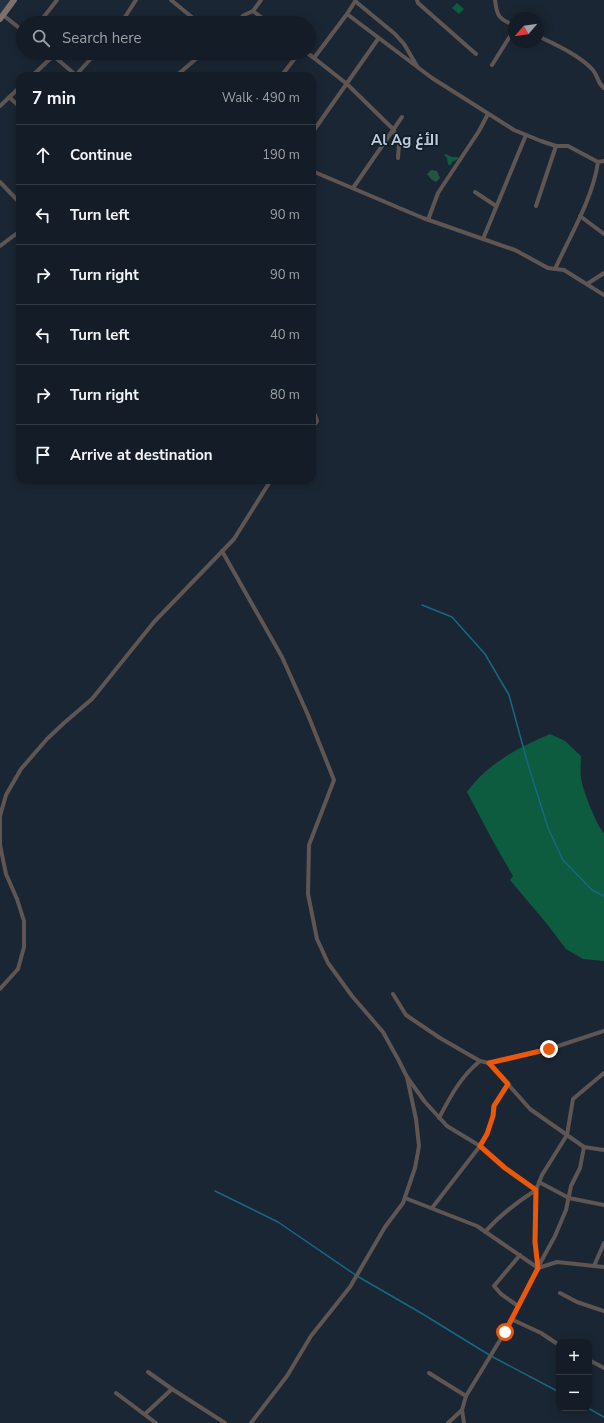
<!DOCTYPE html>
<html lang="en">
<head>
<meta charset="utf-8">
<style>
  body { margin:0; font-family:"Nunito Sans",Cairo,sans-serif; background:#212933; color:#f1f3f6 }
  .controls { position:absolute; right:12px; bottom:12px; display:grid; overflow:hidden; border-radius:8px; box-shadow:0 2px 10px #0003 }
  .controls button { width:36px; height:36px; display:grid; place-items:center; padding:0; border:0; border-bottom:1px solid #333a44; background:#141c27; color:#f1f3f6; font:20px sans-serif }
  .compass { position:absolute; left:508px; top:12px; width:36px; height:36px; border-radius:50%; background:#141c27; box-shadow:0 2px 10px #0003; rotate:241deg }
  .stop { position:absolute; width:12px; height:12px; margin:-9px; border:3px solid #ea580c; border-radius:50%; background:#fff }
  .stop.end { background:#ea580c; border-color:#fff; box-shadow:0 1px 4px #0008 }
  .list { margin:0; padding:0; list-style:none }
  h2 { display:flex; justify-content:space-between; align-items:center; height:52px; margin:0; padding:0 16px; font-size:17px }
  h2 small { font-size:13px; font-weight:400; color:#9da1a7 }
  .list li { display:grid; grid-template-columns:26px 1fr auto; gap:12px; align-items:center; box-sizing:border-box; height:60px; padding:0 16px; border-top:1px solid #333a44 }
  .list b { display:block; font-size:15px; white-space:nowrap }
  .list em { font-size:13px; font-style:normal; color:#9da1a7 }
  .icon { flex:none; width:22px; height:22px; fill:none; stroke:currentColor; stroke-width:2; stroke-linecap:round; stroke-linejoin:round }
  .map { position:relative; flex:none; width:604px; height:1423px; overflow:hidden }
  .search { position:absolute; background:#141c27; box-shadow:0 2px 10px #0003; left:16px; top:16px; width:300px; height:44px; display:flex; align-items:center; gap:10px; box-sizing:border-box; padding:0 14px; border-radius:22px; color:#9da1a7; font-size:15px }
  .panel { position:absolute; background:#141c27; box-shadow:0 2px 10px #0003; left:16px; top:72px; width:300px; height:412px; border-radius:12px }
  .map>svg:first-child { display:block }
  .built { fill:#243244 }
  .green { fill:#275441 }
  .forest { fill:#0d5c40 }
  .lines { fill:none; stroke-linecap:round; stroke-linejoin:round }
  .stream { stroke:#166884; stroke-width:1.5 }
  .street { stroke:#5f5553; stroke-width:4 }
  .secondary { stroke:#7f6f6d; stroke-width:6 }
  .route { stroke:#ea580c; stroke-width:5 }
  .labels { text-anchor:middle; stroke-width:3.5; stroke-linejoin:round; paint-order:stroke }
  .district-label { font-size:15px; font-weight:bold; fill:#beccde; stroke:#121d2a }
</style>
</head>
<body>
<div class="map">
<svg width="604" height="1423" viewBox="0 0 604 1423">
  <rect width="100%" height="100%" fill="#1b2634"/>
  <polygon class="built" points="0,0 10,0 0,14"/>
  <polygon class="green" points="431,170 437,171 440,178 436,182 431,179 427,174"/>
  <g class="forest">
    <polygon points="457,3 464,9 459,14 452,8"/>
    <polygon points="446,154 452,157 458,157 458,159 452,162 451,165 449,165 448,164 447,158 444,155"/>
    <path d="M550 734 565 741 581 756C581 763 580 771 581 778 582 788 597 827 604 833V961L583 959 566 949 547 924 510 880 513 876 494 843 467 792C487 764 519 747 550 734Z"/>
  </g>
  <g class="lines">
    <g class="stream">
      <polyline points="422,605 452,617 485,654 509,695 527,761 548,828 563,860 592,890 604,896"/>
      <polyline points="215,1191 278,1222 357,1276 421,1313 491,1356 559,1392"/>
      <polyline points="588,1408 604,1417"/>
    </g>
    <g class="street">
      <polyline points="171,0 199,23"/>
      <polyline points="417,0 418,3 476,54"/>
      <path d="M495 0C497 17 499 19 514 25"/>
      <polyline points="355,1 395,34 404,44 417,66"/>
      <polyline points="253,11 261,0"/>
      <polyline points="347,14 432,78 514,130 541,141 556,146 568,146 598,162 604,161"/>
      <polyline points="3,15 23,31"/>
      <polyline points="39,23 57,0"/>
      <polyline points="121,23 136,0"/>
      <polyline points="236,23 244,15 253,11 269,23"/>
      <path d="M538 36C556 45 577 54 591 68 598 74 597 83 604 88"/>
      <polyline points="50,53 77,76"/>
      <polyline points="307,53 314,58 347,14 356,0"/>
      <polyline points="314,58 347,84 393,129 399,144 398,158"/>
      <polyline points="492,65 514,30"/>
      <polyline points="76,75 96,53"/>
      <polyline points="32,76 53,56"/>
      <polyline points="176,76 203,53"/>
      <polyline points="278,76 282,75 299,53"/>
      <polyline points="9,97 20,107"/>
      <polyline points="0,106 20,87"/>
      <polyline points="312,133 378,39"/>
      <polyline points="312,171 423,218 515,250 548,268 564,270 604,295"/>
      <polyline points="0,182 20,203"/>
      <polyline points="353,188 402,117"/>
      <polyline points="475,192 496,206"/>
      <polyline points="536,206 556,146"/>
      <polyline points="580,216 604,234"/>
      <polyline points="428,220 438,193 479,131 488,114"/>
      <polyline points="483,239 526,135"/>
      <polyline points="0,246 20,231"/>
      <path d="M555 269C570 236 593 198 598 162"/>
      <polyline points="587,284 604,273"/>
      <polyline points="312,428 317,421 315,415"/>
      <polyline points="222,551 282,657 308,715 334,780 309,845 308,894 317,939 328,963 352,996 383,1032 399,1061 407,1077 416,1119 419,1146 415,1168 403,1203 385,1227 350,1287 311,1336 287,1376 251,1423"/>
      <polyline points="0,989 18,969 24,947 24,921 17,899 6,874 0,845 0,816 6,795 21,769 47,739 64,723 92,699 154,622 234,539 271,480"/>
      <polyline points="393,994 406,1015 440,1038 480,1061 489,1063 530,1109 584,1147 604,1150"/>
      <polyline points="489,1063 549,1049 604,1031"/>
      <path d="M407 1077 425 1102 447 1126 480 1146 505 1168 536 1190C517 1202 500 1215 485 1232"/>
      <path d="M439 1118C450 1097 461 1076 480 1061"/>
      <polyline points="539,1182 569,1198 604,1205"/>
      <polyline points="405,1198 477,1226 538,1268"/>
      <polyline points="432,1208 480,1146 487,1134 493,1116 494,1105 508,1084"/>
      <polyline points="594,1266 604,1243"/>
      <polyline points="538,1267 555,1236 566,1210 571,1186 580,1168 584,1147"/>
      <polyline points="538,1268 557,1262 604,1267"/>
      <polyline points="560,1293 577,1302 604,1311"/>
      <polyline points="518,1306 501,1294 494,1286 520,1255"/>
      <polyline points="511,1319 541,1333 559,1345"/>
      <polyline points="589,1360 604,1368"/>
      <polyline points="148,1372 172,1389 225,1423"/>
      <polyline points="429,1373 466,1396"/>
      <polyline points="116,1393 156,1423"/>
      <polyline points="145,1414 172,1389"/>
      <polyline points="448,1423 462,1410"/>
      <polyline points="464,1423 462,1410 466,1396 505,1332 538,1268 535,1242 536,1190 542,1175 567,1135 573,1099 604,1073"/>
    </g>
    <polyline class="secondary" points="0,19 14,0"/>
  </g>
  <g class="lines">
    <polyline class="route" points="505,1332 538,1268 535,1242 536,1190 505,1168 480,1146 487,1134 493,1116 494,1106 508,1084 489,1063 549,1049"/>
  </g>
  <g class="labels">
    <g class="district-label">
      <text x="405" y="145">Al Ag الأغ</text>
    </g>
  </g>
</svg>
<div class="controls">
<button>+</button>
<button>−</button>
</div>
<svg class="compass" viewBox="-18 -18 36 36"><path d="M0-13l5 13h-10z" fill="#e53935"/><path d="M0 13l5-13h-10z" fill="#9da1a7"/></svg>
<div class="stop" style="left:505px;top:1332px"></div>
<div class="stop end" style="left:549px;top:1049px"></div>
<div class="search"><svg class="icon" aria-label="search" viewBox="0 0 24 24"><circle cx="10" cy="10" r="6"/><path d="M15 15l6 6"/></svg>Search here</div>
<section class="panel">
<h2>7 min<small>Walk · 490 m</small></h2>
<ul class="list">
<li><svg class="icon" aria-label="ahead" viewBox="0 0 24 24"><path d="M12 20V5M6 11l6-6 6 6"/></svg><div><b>Continue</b></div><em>190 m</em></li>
<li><svg class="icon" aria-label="left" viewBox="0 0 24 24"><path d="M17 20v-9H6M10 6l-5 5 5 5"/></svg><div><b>Turn left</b></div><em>90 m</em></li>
<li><svg class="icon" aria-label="right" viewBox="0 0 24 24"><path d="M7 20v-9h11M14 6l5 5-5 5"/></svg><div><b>Turn right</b></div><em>90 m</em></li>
<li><svg class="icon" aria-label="left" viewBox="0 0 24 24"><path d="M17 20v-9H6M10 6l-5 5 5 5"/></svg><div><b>Turn left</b></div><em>40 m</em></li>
<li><svg class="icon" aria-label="right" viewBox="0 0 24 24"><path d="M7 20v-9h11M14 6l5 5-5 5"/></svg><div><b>Turn right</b></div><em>80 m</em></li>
<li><svg class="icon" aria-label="arrive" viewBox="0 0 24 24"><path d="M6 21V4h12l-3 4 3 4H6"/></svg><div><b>Arrive at destination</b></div></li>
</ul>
</section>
</div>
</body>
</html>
